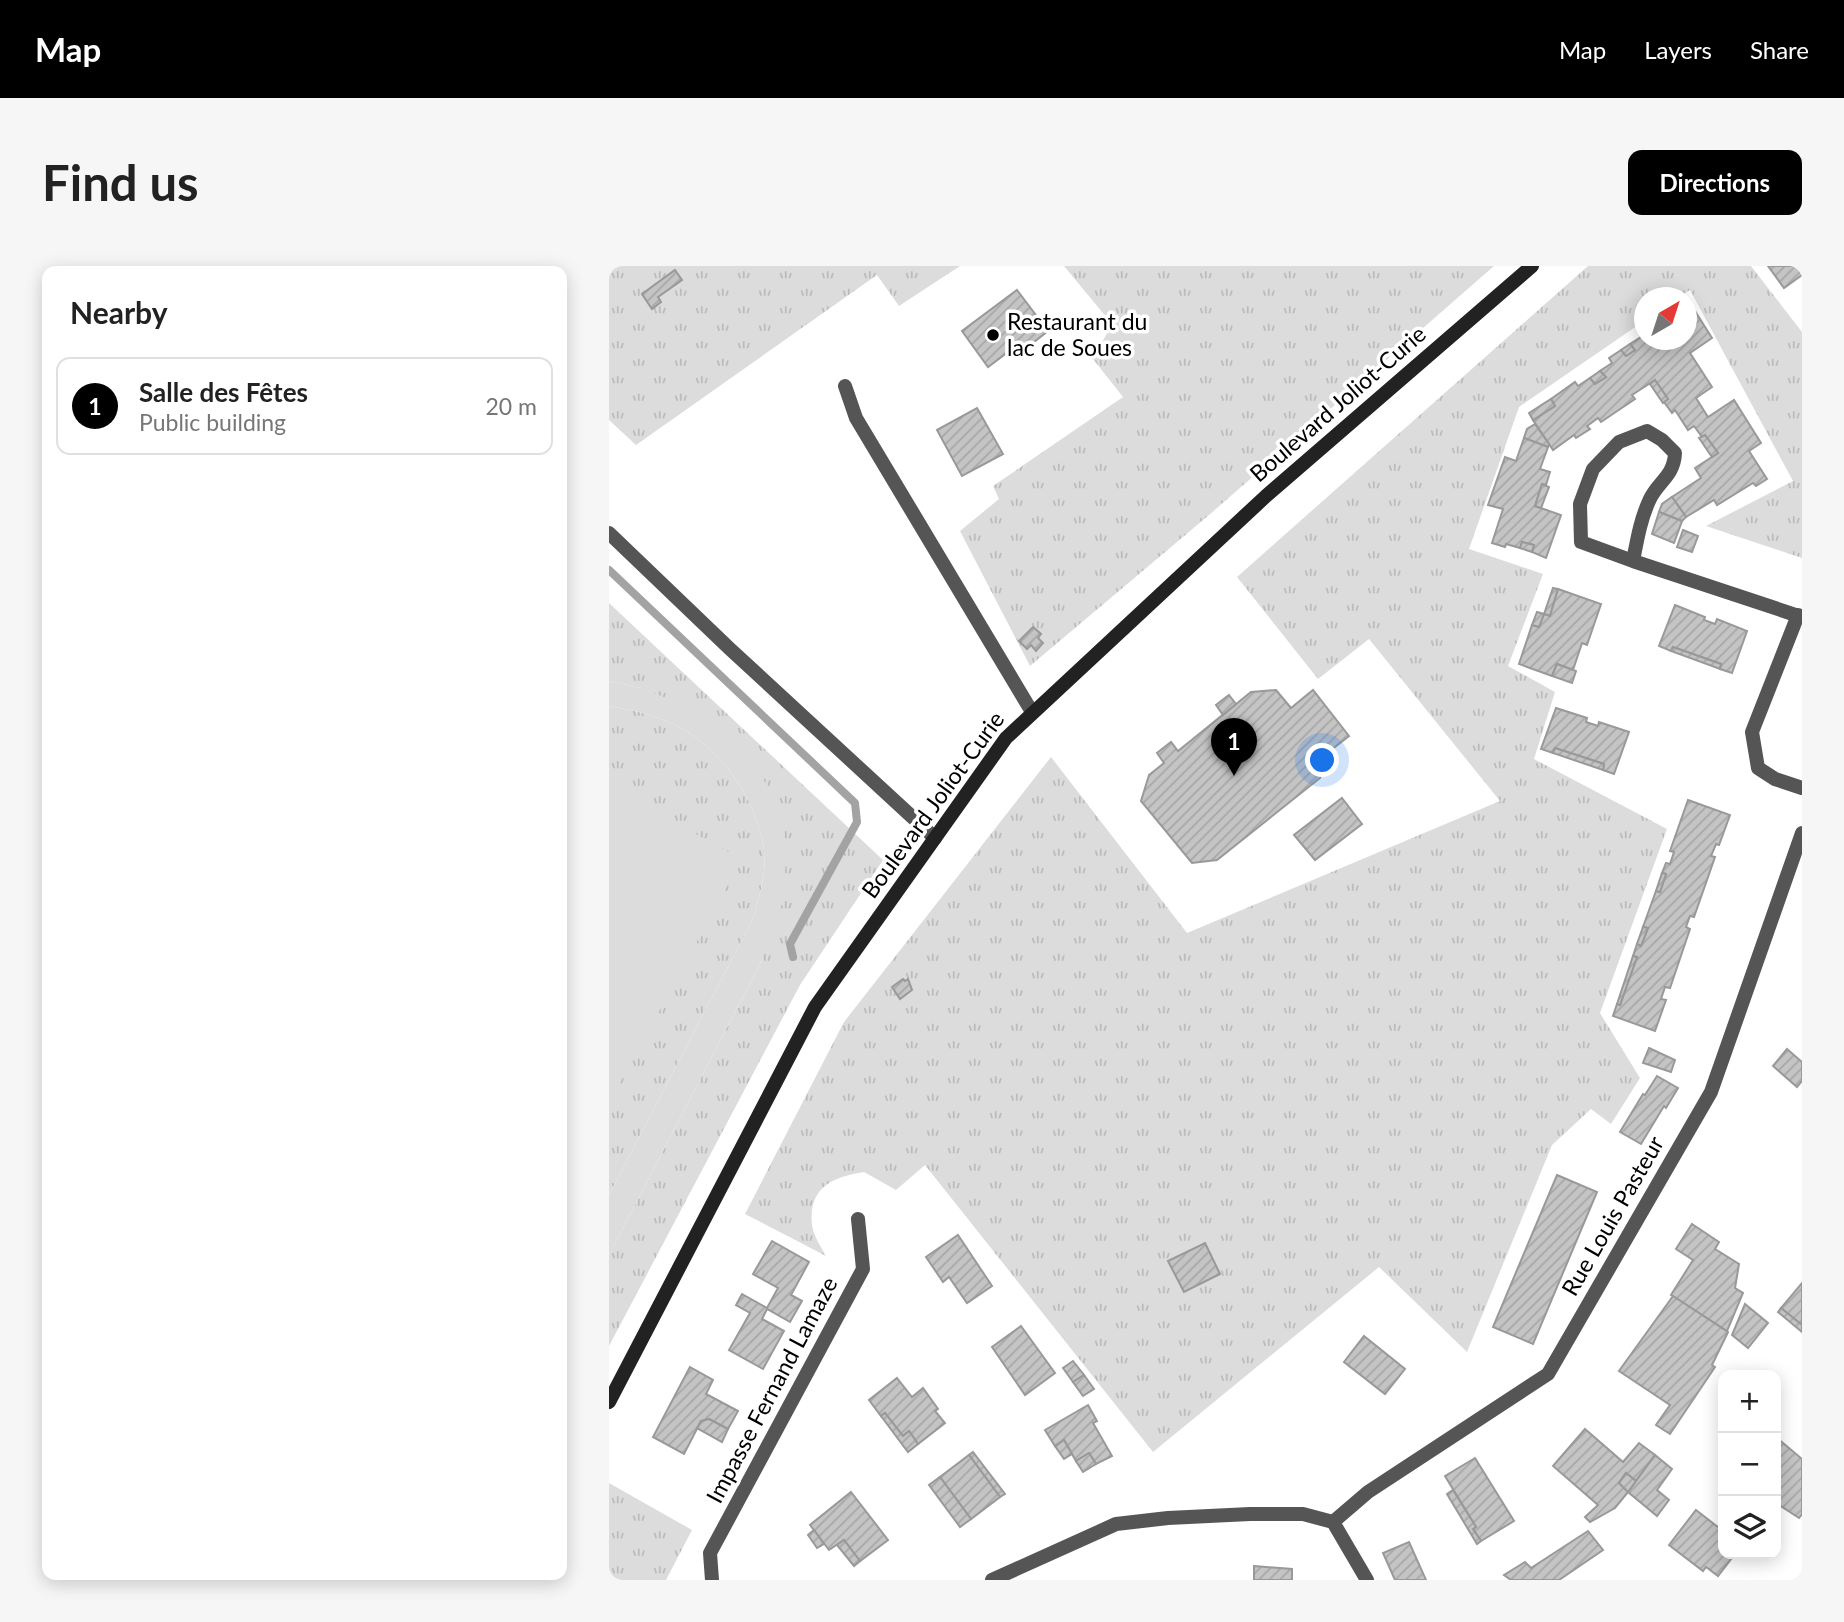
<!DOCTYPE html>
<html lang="en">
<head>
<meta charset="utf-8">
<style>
  body { margin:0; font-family:Lato,sans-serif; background:#f6f6f6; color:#222 }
  .controls { position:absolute; right:21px; bottom:21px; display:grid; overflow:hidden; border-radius:14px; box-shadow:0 4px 18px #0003 }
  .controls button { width:63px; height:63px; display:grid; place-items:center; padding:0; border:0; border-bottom:2px solid #e0e0e0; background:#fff; color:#222; font:35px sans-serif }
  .compass { position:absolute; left:1025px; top:21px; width:63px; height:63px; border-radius:50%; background:#fff; box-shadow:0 4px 18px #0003; rotate:39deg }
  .you { position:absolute; left:714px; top:495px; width:24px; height:24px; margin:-18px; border:5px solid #fff; border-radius:50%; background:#1a73e8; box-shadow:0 0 0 10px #1a73e833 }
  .badge { display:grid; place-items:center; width:46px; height:46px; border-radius:50%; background:#000; color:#fff; font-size:23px; font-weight:700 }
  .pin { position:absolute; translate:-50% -58px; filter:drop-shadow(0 2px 4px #0008) }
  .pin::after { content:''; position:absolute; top:37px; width:24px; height:21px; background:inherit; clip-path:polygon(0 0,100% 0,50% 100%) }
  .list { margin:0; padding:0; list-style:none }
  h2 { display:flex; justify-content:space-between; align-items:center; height:91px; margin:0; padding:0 28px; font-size:30px }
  h2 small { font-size:23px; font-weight:400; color:#767676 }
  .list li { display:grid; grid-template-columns:46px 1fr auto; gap:21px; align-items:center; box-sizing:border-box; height:98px; margin:0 14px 14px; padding:0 14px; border:2px solid #e0e0e0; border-radius:14px }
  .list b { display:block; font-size:26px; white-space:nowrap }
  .list p { margin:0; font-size:23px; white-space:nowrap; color:#767676 }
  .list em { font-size:23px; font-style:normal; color:#767676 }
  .icon { flex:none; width:38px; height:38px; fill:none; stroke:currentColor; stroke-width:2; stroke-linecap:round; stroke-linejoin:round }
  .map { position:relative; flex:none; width:1193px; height:1314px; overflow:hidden; border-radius:14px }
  header { display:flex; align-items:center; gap:42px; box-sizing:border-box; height:98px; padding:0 35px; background:#000; color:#fff }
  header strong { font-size:33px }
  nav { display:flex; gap:38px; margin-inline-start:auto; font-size:24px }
  .intro { display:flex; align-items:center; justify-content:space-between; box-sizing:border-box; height:168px; padding:0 42px }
  h1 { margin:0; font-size:49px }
  .button { padding:18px 32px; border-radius:14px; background:#000; color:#fff; font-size:24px; font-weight:700 }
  main { display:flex; gap:42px; padding:0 42px }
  aside { flex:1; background:#fff; border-radius:14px; box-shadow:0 4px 18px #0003 }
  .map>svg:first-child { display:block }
  .grass { fill:url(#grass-tufts) }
  .pitch { fill:#dcdcdc }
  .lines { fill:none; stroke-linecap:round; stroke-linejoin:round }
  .stream { stroke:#a3a3a3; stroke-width:8 }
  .building { fill:url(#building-hatch); stroke:#999; stroke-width:2 }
  .service { stroke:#555; stroke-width:14 }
  .minor { stroke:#555; stroke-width:14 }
  .secondary { stroke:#222; stroke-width:14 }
  .poi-dot { fill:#000; stroke:#fff; stroke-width:2.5 }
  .labels { text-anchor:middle; stroke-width:7; stroke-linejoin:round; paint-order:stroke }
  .poi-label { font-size:23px; fill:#000; stroke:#fff; text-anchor:start }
  .street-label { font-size:23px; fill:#000; stroke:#fff }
</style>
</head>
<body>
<header>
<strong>Map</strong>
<nav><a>Map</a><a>Layers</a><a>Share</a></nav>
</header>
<div class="intro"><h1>Find us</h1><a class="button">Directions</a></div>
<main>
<aside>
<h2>Nearby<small></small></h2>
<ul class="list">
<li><span class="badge">1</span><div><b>Salle des Fêtes</b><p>Public building</p></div><em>20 m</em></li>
</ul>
</aside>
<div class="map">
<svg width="1193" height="1314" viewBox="0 0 1193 1314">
  <defs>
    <pattern id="grass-tufts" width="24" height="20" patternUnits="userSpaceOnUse" patternTransform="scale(1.75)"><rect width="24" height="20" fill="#dcdcdc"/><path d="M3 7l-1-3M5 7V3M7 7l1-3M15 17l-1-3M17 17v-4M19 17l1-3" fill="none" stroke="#bbb"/></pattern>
    <pattern id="building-hatch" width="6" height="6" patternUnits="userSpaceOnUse" patternTransform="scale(1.75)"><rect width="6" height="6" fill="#c4c4c4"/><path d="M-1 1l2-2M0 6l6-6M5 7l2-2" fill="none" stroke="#a7a7a7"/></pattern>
  </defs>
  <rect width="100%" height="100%" fill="#fff"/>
  <g class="grass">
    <polygon points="0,0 351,0 290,40 268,9 27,179 0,154"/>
    <polygon points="455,0 885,0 600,249 421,400 351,265 390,233 384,220 514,131 484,93 503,58"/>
    <path d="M979 0H1142L1193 66V292L1097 260 1184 215 1081 24 1070 31 1036 32 1035 55 910 141 860 283 934 308 899 400 946 426 925 493 1058 563 991 747 1031 812 1002 858 982 843 943 879 858 1086 770 1001 544 1186 316 899 287 924 255 906C224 911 199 921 203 959 204 969 212 981 217 990L136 948 235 756 442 491 578 667 891 535 760 373 709 413 628 311Z"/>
    <polygon points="0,337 274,594 191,719 0,1080 0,989 153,694 162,524 32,422 0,415"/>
    <path d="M0 440C25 444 55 451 77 465 117 489 149 538 155 584 158 607 150 631 144 653L0 929Z"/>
    <polygon points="0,1217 83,1264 57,1314 0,1314"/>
  </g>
  <g class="pitch">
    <path d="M0 415 32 422 80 441 126 476 162 524 178 580 174 635 153 694 0 989V929L144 653C150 631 158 607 155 584 149 538 117 489 77 465 55 451 25 444 0 440Z"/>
    <polygon points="0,521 133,593 0,837"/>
  </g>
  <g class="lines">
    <polyline class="stream" points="0,304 246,537 248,556 181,678 184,691"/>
  </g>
  <g class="building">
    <polygon points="1159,0 1193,0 1193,9 1175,22"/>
    <polygon points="66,4 73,14 49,31 52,36 43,43 33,28"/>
    <polygon points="408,24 439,65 416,83 411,77 379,101 353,65"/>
    <polygon points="1084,42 1103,72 1081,87 1103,121 1087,132 1099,151 1125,134 1152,177 1140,185 1158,213 1147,220 1144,217 1108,239 1105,234 1077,251 1063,231 1092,212 1086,202 1109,187 1096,169 1093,171 1085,160 1079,164 1066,144 1063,147 1055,136 1059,133 1046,114 1023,129 1026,133 992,156 989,152 978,160 981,163 967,172 965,169 944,184 924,154 946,140 942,133 966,116 969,120 981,112 986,118 997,111 991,105 1003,97 1000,92 1012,84 1017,90 1026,84 1021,78 1035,69 1033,65 1036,64 1036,74 1078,74 1078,46"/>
    <polygon points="1021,78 1026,84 1017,90 1012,84"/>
    <polygon points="991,105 997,111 986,118 981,112"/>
    <polygon points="1046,114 1059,133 1054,137 1041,118"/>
    <polygon points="942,133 946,140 924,154 920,147"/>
    <polygon points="368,142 394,188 353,210 328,164"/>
    <polygon points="926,158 940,178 939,181 915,172 918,163"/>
    <polygon points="1096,169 1109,187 1103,191 1090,172"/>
    <polygon points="915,172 939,181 931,203 941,206 937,219 933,218 926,240 952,249 937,292 923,286 925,279 913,276 911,282 897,278 896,281 883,277 894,243 879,239 896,191 907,195"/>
    <polygon points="933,218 940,221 932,242 926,240"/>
    <polygon points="1063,231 1077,251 1073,255 1050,246 1053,238"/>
    <polygon points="1050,246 1073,255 1065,277 1043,268"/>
    <polygon points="1074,264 1089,270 1083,286 1068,281"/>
    <polygon points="913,276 925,279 923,286 911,282"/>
    <polygon points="944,322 949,323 941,350 935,348"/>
    <polygon points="949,323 992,338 978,379 973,377 964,404 948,398 943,410 910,398 923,359 930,361 935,348 941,350"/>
    <polygon points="1066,339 1096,351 1095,354 1106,358 1108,353 1138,365 1123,407 1111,403 1112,398 1064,381 1062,385 1050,380"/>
    <polygon points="928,346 935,348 930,361 923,359"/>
    <polygon points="424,361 432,368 429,372 434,377 427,385 422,379 418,383 410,375"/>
    <polygon points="1064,381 1112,398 1111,403 1062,385"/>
    <polygon points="948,398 967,405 963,417 943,410"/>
    <polygon points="667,424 682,442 704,424 740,470 717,488 711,512 608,594 583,597 532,535 540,509 555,497 548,487 562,476 569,485 642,426"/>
    <polygon points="620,429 627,438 614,449 607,439"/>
    <polygon points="947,442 978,452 977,456 989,460 990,456 1020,466 1005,508 994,504 995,498 946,482 944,487 932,483"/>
    <polygon points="946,482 995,498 994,504 944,487"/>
    <polygon points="733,532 753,558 706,594 685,569"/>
    <polygon points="1079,534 1121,549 1110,579 1107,578 1102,590 1106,591 1085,651 1081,650 1077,661 1081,663 1061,722 1056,721 1052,733 1057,734 1046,765 1004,750 1008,738 1011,739 1028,691 1024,690 1028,678 1032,680 1039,662 1034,661 1047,625 1051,626 1057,608 1053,607 1057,597 1061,598 1065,586 1061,585"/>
    <polygon points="1053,607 1057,608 1051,626 1047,625"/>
    <polygon points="1034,661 1039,662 1032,680 1028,678"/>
    <polygon points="1024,690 1028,691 1011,739 1008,738"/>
    <polygon points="294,713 296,715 299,713 303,724 291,733 283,721"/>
    <polygon points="1040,782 1066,794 1062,806 1034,797"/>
    <polygon points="1178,783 1193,796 1193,815 1188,821 1164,800"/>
    <polygon points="1048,810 1069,822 1057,842 1055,840 1032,878 1011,866 1034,828 1036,829"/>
    <polygon points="948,909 988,926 924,1078 884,1061"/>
    <polygon points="1083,958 1110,976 1106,983 1130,998 1126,1022 1134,1027 1118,1065 1062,1029 1084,994 1067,983"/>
    <polygon points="349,969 383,1020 358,1037 340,1011 334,1016 317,991"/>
    <polygon points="163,975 200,996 182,1029 193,1035 181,1056 158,1043 153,1053 175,1065 154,1103 120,1084 141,1047 127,1039 133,1028 158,1042 169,1022 144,1008"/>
    <polygon points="596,977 611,1008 575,1026 559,995"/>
    <polygon points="1193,1017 1193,1059 1172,1042"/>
    <polygon points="1064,1030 1119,1066 1103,1099 1106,1101 1061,1168 1047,1159 1061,1139 1010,1105"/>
    <polygon points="1136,1038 1159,1057 1139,1082 1123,1069"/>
    <polygon points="1172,1042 1193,1059 1193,1066 1169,1046"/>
    <polygon points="412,1060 446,1107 416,1129 383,1081"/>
    <polygon points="755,1070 796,1103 776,1128 735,1096"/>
    <polygon points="464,1095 475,1109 464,1116 454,1102"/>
    <polygon points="81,1101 104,1114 97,1128 129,1145 119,1163 100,1153 92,1155 75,1188 44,1171"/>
    <polygon points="475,1109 485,1123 474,1130 464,1116"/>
    <polygon points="288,1112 303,1131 314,1122 329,1143 326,1145 336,1157 309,1178 300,1165 294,1170 276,1147 272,1150 260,1134"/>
    <polygon points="479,1139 488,1155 484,1157 503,1190 487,1198 480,1187 467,1195 455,1174 446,1180 436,1164"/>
    <polygon points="276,1147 294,1170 300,1165 309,1178 299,1186 272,1150"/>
    <polygon points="100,1153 119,1163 113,1176 88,1162 92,1155"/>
    <polygon points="976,1163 1014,1196 1030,1177 1046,1189 1027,1215 1017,1207 1010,1217 1019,1226 1006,1242 981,1256 976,1251 989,1239 944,1200"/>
    <polygon points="1167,1171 1193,1193 1193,1248 1190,1252 1167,1237"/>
    <polygon points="455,1174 463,1188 455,1193 446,1180"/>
    <polygon points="364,1186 396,1228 391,1231 360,1189"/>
    <polygon points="480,1187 487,1198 474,1206 467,1195"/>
    <polygon points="360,1189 391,1231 362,1253 331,1211"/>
    <polygon points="1046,1189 1063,1203 1048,1224 1060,1234 1048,1250 1019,1226"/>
    <polygon points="866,1192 905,1255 872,1275 864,1263 867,1261 836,1210"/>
    <polygon points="1017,1207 1027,1215 1019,1226 1010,1217"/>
    <polygon points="331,1211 362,1253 351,1261 320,1219"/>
    <polygon points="844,1224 867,1261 864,1263 872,1275 868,1278 838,1228"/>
    <polygon points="242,1226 279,1274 251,1295 235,1274 220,1284 201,1259"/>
    <polygon points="1087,1244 1114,1265 1114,1288 1126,1288 1109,1310 1097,1301 1094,1305 1060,1279"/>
    <polygon points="205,1264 215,1278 208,1282 199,1269"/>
    <polygon points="979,1265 994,1284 950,1314 902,1314 895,1309 916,1296 922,1302"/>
    <polygon points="235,1274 251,1295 245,1300 228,1279"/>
    <polygon points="800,1276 817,1314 786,1314 774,1287"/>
    <polygon points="645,1300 683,1303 683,1314 645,1314"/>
  </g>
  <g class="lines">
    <g class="service">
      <polyline points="236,120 247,152 423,446"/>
      <polyline points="0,267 121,383 326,572"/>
      <path d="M1024 295C1028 275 1031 255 1040 235 1048 216 1065 211 1066 187L1053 174 1038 165 1010 176 984 203 971 238 972 276 1024 295 1193 351"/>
      <polyline points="1189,349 1143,466 1149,502 1166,513 1193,522"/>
    </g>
    <g class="minor">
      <polyline points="724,1256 759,1226 939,1108 1102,826 1193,567"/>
      <polyline points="103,1314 101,1287 254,1003 249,953"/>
      <polyline points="383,1314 507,1258 559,1252 641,1248 694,1248 724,1256 758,1314"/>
    </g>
    <polyline class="secondary" points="0,1136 206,741 397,472 657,230 923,0"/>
  </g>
  <circle class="poi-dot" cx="384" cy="69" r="7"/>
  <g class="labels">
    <g class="poi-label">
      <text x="398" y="64">Restaurant du<tspan x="398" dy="26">lac de Soues</tspan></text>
    </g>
    <g class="street-label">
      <text transform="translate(729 138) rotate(-41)" y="8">Boulevard Joliot-Curie</text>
      <text transform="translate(324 539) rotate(-54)" y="8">Boulevard Joliot-Curie</text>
      <text transform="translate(1004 950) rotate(-60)" y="8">Rue Louis Pasteur</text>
      <text transform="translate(163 1124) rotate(-62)" y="8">Impasse Fernand Lamaze</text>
    </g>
  </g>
</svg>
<div class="controls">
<button>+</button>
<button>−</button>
<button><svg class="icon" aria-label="layers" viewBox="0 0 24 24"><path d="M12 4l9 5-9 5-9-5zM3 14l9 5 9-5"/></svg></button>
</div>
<svg class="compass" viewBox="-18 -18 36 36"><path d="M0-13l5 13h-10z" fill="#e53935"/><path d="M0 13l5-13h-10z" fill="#767676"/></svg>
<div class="you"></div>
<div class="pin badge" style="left:625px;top:510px">1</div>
</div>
</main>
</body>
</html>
